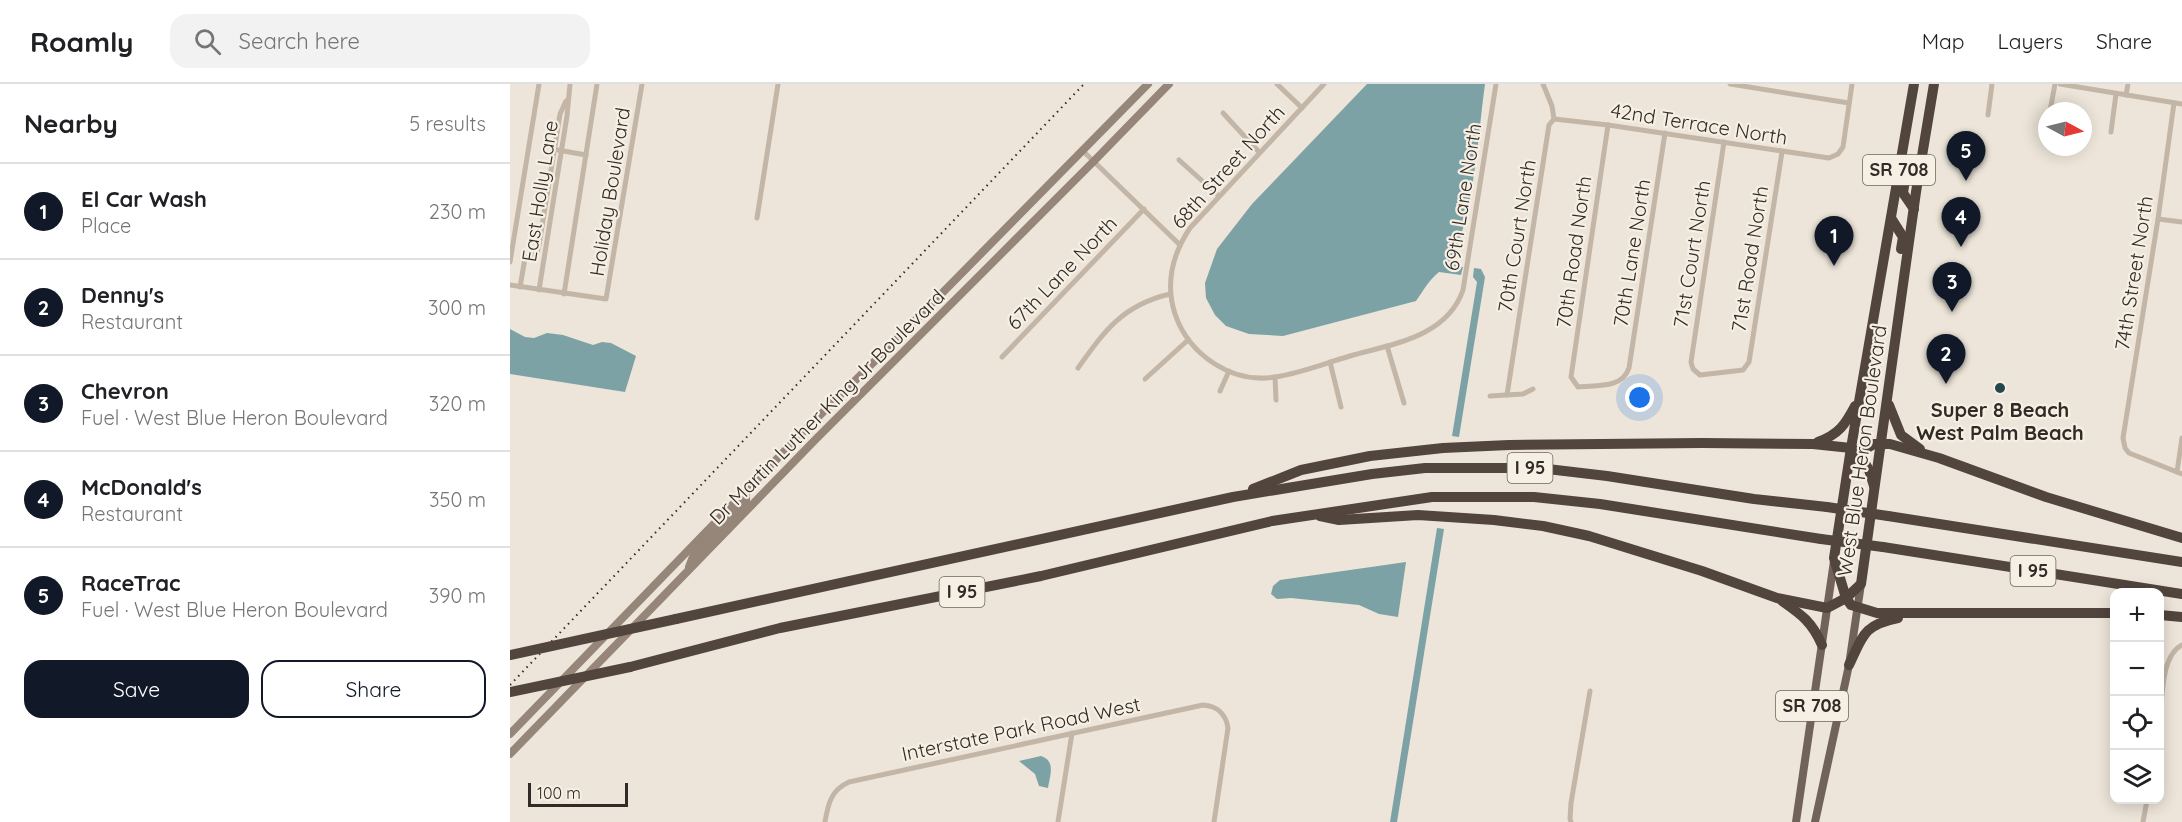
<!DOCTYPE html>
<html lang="en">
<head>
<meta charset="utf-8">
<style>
  body { margin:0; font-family:Quicksand,sans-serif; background:#f2f2f2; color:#202124 }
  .controls { position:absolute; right:18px; bottom:18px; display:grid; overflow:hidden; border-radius:12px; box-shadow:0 3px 15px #0003 }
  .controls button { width:54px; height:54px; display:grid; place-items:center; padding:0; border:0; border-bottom:2px solid #e0e0e0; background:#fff; color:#202124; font:30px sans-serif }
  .compass { position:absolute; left:1528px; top:18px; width:54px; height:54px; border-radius:50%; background:#fff; box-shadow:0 3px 15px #0003; rotate:97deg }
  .scale { position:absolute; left:18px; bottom:15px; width:100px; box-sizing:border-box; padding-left:6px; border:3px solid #312a26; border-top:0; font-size:16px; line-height:21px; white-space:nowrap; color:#312a26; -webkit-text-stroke:4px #f6efe4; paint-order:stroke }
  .you { position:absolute; left:1130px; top:314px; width:21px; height:21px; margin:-15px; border:4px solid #fff; border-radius:50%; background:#1a73e8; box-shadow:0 0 0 9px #1a73e833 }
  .badge { display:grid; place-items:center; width:39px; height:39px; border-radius:50%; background:#111827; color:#fff; font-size:20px; font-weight:700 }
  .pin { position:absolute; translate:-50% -50px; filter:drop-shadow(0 2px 3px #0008) }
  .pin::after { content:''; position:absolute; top:32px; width:21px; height:18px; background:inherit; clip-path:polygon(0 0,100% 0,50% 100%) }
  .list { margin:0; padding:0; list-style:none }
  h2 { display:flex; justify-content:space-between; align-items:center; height:78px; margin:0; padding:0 24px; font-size:26px }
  h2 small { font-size:20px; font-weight:400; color:#757577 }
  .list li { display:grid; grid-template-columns:39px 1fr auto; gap:18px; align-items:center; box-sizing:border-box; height:96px; padding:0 24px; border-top:2px solid #e0e0e0 }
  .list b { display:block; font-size:22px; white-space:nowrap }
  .list p { margin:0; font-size:20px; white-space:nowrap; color:#757577 }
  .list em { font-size:20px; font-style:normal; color:#757577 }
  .actions { display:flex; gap:12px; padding:18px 24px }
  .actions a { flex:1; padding:14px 0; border:2px solid #111827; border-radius:18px; text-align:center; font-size:21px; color:#111827 }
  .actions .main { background:#111827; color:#fff }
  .icon { flex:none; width:33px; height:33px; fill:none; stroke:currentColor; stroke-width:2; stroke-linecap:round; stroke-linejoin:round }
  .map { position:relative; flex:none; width:1672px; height:738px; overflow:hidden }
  header { display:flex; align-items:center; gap:36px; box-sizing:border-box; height:84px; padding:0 30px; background:#fff; border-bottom:2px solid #e0e0e0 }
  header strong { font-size:28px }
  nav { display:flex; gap:33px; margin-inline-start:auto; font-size:21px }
  .search { width:420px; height:54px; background:#f2f2f2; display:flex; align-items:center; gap:15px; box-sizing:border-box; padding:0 21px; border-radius:18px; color:#757577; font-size:22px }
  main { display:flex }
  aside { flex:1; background:#fff }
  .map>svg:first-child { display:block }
  .water { fill:#7ca2a6 }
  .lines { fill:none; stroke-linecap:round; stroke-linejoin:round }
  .street { stroke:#c3b6a7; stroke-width:5 }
  .secondary { stroke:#968579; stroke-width:8 }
  .primary { stroke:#716359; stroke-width:8 }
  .highway { stroke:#51453e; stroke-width:10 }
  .rail { stroke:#312a26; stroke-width:2; stroke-dasharray:1.5 4.5; stroke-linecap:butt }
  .highway-bridge { stroke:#51453e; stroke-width:10 }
  .poi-dot { fill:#22474c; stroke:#f6efe4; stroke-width:2 }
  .labels { text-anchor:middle; stroke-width:4.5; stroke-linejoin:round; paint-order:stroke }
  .shield { fill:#f6efe4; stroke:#6c655f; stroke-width:1.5 }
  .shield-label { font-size:18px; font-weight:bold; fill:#312a26 }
  .street-label { font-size:20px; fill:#312a26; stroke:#f6efe4 }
  .poi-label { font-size:20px; font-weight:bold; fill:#312a26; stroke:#f6efe4 }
</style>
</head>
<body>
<header>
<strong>Roamly</strong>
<div class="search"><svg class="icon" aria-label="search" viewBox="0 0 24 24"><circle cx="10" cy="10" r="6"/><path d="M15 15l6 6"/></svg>Search here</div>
<nav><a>Map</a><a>Layers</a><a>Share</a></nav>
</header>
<main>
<aside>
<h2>Nearby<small>5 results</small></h2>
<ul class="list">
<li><span class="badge">1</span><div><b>El Car Wash</b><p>Place</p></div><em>230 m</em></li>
<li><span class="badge">2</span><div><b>Denny's</b><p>Restaurant</p></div><em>300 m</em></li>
<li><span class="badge">3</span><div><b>Chevron</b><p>Fuel · West Blue Heron Boulevard</p></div><em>320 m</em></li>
<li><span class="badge">4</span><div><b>McDonald's</b><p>Restaurant</p></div><em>350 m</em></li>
<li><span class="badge">5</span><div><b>RaceTrac</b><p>Fuel · West Blue Heron Boulevard</p></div><em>390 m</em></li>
</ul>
<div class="actions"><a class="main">Save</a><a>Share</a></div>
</aside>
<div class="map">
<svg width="1672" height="738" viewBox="0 0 1672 738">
  <rect width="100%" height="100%" fill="#ede5d9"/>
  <g class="water">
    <path d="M857 0H975C967 59 965 121 942 177L948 182 953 183 951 191 929 188C919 196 913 207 906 217L773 252 739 250 716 242 705 231 696 214 695 199 707 165 742 120Z"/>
    <polygon points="964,184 971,185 975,193 949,353 942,352 967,198 963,193"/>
    <polygon points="0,245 15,253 24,254 37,249 53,251 83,261 92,258 101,259 126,272 115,308 0,290"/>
    <polygon points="927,444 934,445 887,738 880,738"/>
    <polygon points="896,478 888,533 869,530 849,521 781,514 767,515 761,510 763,502 770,496"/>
    <path d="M531 672C546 677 540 691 538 704L529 702 525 690 509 677Z"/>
  </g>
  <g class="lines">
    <g class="street">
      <polyline points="767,0 792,24"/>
      <path d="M814 0 680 144C662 171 655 199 665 230 679 271 722 300 765 293 791 289 816 279 840 272 882 260 937 253 953 206L986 0"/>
      <polyline points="1220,0 1339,19"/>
      <polyline points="1550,0 1672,20"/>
      <polyline points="1616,11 1618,0"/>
      <polyline points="1664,19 1648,135 1613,354 1615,364 1619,369 1672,390"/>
      <polyline points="1540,27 1545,0"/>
      <polyline points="713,29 749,68"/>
      <polyline points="1478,31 1482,0"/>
      <polyline points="1044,35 1098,41 1319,74 1328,70 1333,63 1342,0"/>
      <path d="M1098 41 1061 293 1068 303C1086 301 1112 305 1119 284L1155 49"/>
      <polyline points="1601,48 1606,10"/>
      <polyline points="1214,58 1181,278 1183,285 1190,291 1233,286 1239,278 1272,68"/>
      <polyline points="48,66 76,71"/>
      <polyline points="573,67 670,161"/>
      <polyline points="669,76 709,112"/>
      <polyline points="247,134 268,0"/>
      <polyline points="1648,135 1672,138"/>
      <polyline points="0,178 29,0"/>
      <polyline points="0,201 96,215 132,0"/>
      <polyline points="10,203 15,174 27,169 29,161 50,30 56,17"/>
      <polyline points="29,206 57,32 60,0"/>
      <polyline points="54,210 87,0"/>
      <polyline points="877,262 894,319"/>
      <polyline points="492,273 634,125"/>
      <polyline points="820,278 831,323"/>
      <path d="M568 284C595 246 613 221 660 210"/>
      <polyline points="765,293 766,316"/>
      <polyline points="635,295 678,256"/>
      <polyline points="710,307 719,287"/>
      <polyline points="997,311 1039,41 1044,35 1042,22 1033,0"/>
      <polyline points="980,312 1013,310 1023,305"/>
      <polyline points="1667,388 1672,354"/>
      <path d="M1650 631C1653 611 1651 572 1672 561"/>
      <path d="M315 738C318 720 321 706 339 698L693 621C707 622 716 630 718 644L704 738"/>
      <polyline points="548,738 562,649"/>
      <polyline points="1061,738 1060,735 1061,719 1080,607"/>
      <polyline points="1633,738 1637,716"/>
    </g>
    <g class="secondary">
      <polyline points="179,483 184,470 236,418 236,406"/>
      <polyline points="0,650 296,345 381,261 638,0"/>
      <polyline points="0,670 306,355 584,77 659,0"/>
    </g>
    <g class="primary">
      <polyline points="1286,738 1324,477"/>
      <polyline points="1305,738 1339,581 1351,500"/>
    </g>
    <g class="highway">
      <polyline points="1404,0 1341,364 1324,474 1336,514 1341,521 1367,529 1604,529"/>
      <polyline points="1396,89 1393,109 1404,125"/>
      <polyline points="1381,134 1393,153 1391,165"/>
      <polyline points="1379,321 1391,351 1410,365"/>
      <path d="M1308 358C1329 350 1335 341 1345 322"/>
      <polyline points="1345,375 1349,369 1364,360 1380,360 1429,374 1536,413 1672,454"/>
      <polyline points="743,405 791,386 860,372 933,364 999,361 1192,359 1303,360 1341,364 1349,369 1359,386 1364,402"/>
      <polyline points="810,432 829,436 908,431 984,436 1033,442 1079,452 1192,487 1267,514 1317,524 1336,514 1351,500 1406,108 1424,0"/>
      <polyline points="1378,432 1672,478"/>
      <polyline points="1373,463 1672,510"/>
      <path d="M1272 517C1292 531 1302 538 1312 561"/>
      <polyline points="1650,531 1672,533"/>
      <polyline points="166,535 723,413 862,390 915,384 1029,384 1097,392 1244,415 1317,423"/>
      <path d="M1339 581C1353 552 1353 541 1388 534"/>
      <polyline points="120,583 270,544 531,492 762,437 922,413 1024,413 1090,420 1311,455"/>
    </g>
    <polyline class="rail" points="0,601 574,0"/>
    <g class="highway-bridge">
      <polyline points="1317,423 1378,432"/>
      <polyline points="1311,455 1373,463"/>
      <polyline points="0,571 166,535"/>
      <polyline points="0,608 120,583"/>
    </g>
  </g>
  <circle class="poi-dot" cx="1490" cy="304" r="6"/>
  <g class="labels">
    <g class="shield">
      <rect x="1353" y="71" width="72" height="30" rx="4.5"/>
      <rect x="997.5" y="369" width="45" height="30" rx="4.5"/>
      <rect x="1500.5" y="472" width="45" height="30" rx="4.5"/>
      <rect x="429.5" y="493" width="45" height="30" rx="4.5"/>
      <rect x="1266" y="607" width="72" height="30" rx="4.5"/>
    </g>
    <g class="shield-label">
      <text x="1389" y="92">SR 708</text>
      <text x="1020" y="390">I 95</text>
      <text x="1523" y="493">I 95</text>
      <text x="452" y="514">I 95</text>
      <text x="1302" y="628">SR 708</text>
    </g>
    <g class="street-label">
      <text transform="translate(1189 40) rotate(9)" y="7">42nd Terrace North</text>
      <text transform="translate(718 83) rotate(-48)" y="7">68th Street North</text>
      <text transform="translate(30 107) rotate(-81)" y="7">East Holly Lane</text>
      <text transform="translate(100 108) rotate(-81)" y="7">Holiday Boulevard</text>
      <text transform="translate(953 113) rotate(-81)" y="7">69th Lane North</text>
      <text transform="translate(1007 152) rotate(-81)" y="7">70th Court North</text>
      <text transform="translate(1064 168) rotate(-82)" y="7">70th Road North</text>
      <text transform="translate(1122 169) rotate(-81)" y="7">70th Lane North</text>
      <text transform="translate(1182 170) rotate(-81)" y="7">71st Court North</text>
      <text transform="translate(1240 175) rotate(-81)" y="7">71st Road North</text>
      <text transform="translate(552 189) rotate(-46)" y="7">67th Lane North</text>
      <text transform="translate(1624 189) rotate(-81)" y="7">74th Street North</text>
      <text transform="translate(317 323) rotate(-45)" y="7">Dr Martin Luther King Jr Boulevard</text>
      <text transform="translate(1352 367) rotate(-82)" y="7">West Blue Heron Boulevard</text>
      <text transform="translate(511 645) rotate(-12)" y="7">Interstate Park Road West</text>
    </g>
    <g class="poi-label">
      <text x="1490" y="333">Super 8 Beach<tspan x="1490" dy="23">West Palm Beach</tspan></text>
    </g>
  </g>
</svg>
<div class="controls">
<button>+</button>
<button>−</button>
<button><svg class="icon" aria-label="locate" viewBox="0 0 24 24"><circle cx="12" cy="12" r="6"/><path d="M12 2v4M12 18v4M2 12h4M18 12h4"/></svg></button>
<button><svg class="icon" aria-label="layers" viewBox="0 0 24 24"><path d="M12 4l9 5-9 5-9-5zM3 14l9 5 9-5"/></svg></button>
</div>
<svg class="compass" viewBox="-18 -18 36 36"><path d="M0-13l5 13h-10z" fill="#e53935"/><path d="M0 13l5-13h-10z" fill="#757577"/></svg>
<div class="scale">100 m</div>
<div class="you"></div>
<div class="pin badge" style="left:1324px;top:182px">1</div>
<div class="pin badge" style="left:1436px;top:300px">2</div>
<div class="pin badge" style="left:1442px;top:228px">3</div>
<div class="pin badge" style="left:1451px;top:163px">4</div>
<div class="pin badge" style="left:1456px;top:97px">5</div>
</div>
</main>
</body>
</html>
